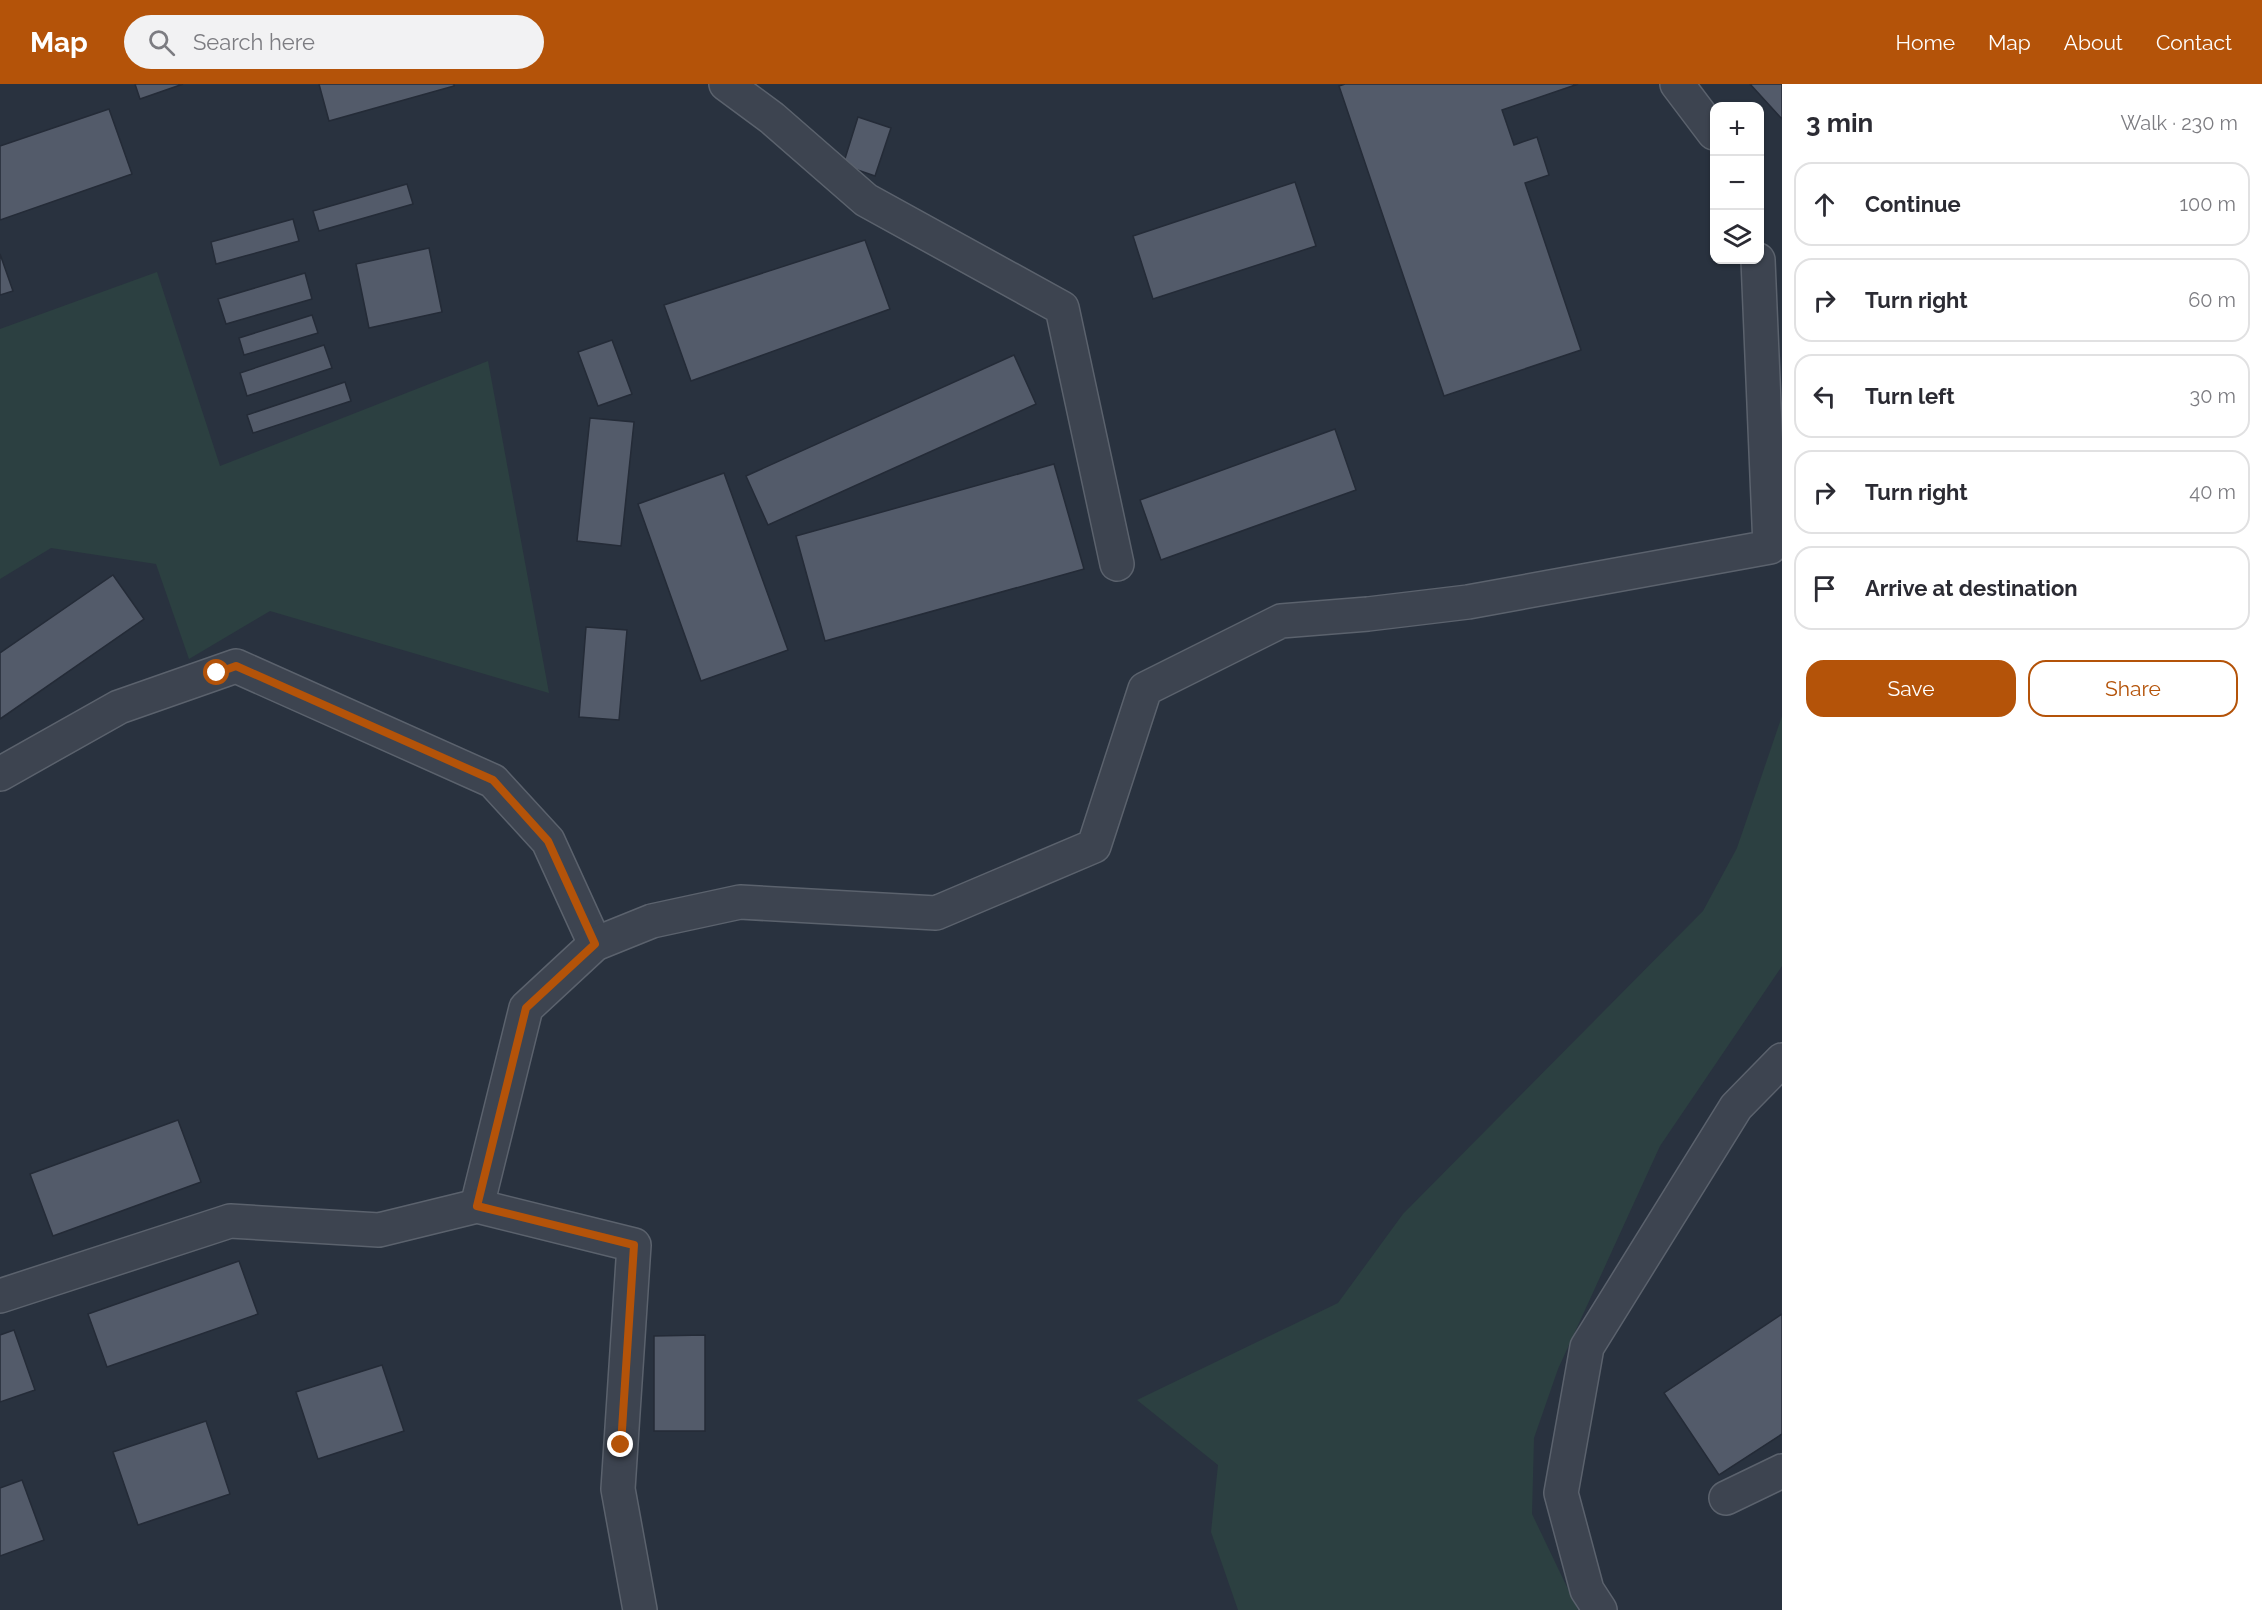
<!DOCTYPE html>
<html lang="en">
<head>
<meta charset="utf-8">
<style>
  body { margin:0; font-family:Raleway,sans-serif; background:#f2f2f3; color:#2b2b33 }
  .controls { position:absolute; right:18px; top:18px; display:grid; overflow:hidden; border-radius:12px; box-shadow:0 2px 4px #0004 }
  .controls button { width:54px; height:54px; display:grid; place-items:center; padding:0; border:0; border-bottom:2px solid #e1e1e2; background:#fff; color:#2b2b33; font:30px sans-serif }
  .stop { position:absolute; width:18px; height:18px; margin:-14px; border:4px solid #b45309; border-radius:50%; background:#fff }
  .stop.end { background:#b45309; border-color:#fff; box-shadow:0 2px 6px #0008 }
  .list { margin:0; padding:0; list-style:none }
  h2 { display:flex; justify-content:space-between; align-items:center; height:78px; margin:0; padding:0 24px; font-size:26px }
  h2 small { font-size:20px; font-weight:400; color:#7c7c81 }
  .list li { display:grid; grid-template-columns:39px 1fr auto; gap:18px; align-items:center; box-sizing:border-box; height:84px; margin:0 12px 12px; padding:0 12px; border:2px solid #e1e1e2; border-radius:18px }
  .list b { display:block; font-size:22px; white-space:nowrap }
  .list em { font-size:20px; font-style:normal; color:#7c7c81 }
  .actions { display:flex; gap:12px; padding:18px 24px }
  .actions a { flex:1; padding:14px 0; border:2px solid #b45309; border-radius:18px; text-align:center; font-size:21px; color:#b45309 }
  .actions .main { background:#b45309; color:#fff }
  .icon { flex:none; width:33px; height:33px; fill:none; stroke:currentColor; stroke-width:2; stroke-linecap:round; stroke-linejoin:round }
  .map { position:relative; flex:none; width:1782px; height:1526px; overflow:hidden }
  header { display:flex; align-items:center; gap:36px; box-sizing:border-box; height:84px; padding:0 30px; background:#b45309; color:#fff }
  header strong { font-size:28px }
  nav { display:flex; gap:33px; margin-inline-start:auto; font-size:21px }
  .search { width:420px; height:54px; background:#f2f2f3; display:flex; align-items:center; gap:15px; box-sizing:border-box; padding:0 21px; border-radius:33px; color:#7c7c81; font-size:22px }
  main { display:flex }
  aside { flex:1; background:#fff }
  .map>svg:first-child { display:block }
  .green { fill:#2c4041 }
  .building { fill:#535b6a; stroke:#242b37; stroke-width:1.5 }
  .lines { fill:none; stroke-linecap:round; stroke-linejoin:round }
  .minor-casing { stroke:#5b626d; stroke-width:36 }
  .minor { stroke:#3d4450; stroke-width:33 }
  .route { stroke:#b45309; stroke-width:8 }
</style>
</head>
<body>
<header>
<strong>Map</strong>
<div class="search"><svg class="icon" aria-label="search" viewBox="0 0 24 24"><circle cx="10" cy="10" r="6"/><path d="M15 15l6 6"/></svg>Search here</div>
<nav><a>Home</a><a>Map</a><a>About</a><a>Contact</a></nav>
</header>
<main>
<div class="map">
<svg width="1782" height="1526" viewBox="0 0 1782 1526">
  <rect width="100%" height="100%" fill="#29323f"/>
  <g class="green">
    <polygon points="157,188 220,382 488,277 549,609 270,527 189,575 156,480 51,464 0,495 0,245"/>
    <polygon points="1782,632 1782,882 1660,1062 1558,1285 1534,1354 1532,1430 1578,1526 1238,1526 1211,1448 1218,1381 1137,1316 1338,1219 1403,1130 1703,827 1737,764"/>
  </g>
  <g class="building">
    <polygon points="135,0 183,0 140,15"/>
    <polygon points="319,0 454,0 454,2 329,37"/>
    <polygon points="1345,0 1578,0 1502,26 1514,61 1537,53 1549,91 1525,99 1581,266 1444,312 1339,2"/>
    <polygon points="1750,0 1782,0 1782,35"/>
    <polygon points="109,25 132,90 0,136 0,62"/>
    <polygon points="858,33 891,44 875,92 843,81"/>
    <polygon points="1295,98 1316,162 1153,215 1133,152"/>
    <polygon points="407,100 413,120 319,147 313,127"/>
    <polygon points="293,135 299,157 216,180 211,158"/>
    <polygon points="865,156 890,225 691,297 664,221"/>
    <polygon points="429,164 442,228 369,244 356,180"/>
    <polygon points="0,170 13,207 0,211"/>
    <polygon points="305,189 312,215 226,240 218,215"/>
    <polygon points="312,231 318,249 244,271 239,254"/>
    <polygon points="612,256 632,310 598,322 578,268"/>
    <polygon points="324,261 332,284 247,312 240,289"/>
    <polygon points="1014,271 1036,320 768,441 746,392"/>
    <polygon points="345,298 351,317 253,349 247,331"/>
    <polygon points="590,334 634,338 621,462 577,457"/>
    <polygon points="1335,345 1356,406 1161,476 1140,416"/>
    <polygon points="1054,380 1084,485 825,557 796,452"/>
    <polygon points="724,389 788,566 701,597 638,420"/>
    <polygon points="113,491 144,535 0,635 0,569"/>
    <polygon points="586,543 627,546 619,636 579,633"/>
    <polygon points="178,1036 201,1098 53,1152 30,1090"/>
    <polygon points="239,1177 258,1230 107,1283 88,1230"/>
    <polygon points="1782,1230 1782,1350 1719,1391 1664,1309"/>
    <polygon points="14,1246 35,1306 0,1318 0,1251"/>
    <polygon points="705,1251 705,1347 654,1347 654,1252"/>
    <polygon points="382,1281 404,1347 318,1375 296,1308"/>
    <polygon points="206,1337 230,1410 138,1441 113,1368"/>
    <polygon points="22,1396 44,1456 0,1472 0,1404"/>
  </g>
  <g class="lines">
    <g class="minor-casing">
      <g id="minor">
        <polyline points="726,0 772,34 866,116 1062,224 1117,480"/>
        <polyline points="1677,0 1714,49"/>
        <polyline points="0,690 119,623 236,582 493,697 548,757 595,860"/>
        <polyline points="477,1122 526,924 595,860 652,837 740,818 936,829 1094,762 1145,605 1281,537 1368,530 1468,518 1770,463 1758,176"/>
        <polyline points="0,1212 230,1137 379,1146 477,1122 634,1161 618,1405 640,1526"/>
        <polyline points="1726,1414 1782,1387"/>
        <polyline points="1600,1526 1587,1506 1561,1409 1587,1263 1736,1023 1782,976"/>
      </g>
    </g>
    <use href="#minor" class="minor"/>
  </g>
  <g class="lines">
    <polyline class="route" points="217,589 236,582 493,696 548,757 595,860 526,924 477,1122 634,1161 621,1361"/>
  </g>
</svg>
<div class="controls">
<button>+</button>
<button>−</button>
<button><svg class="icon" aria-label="layers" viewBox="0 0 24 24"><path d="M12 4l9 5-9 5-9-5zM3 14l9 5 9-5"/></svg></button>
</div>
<div class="stop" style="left:217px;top:589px"></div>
<div class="stop end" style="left:621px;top:1361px"></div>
</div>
<aside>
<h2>3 min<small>Walk · 230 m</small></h2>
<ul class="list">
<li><svg class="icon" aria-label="ahead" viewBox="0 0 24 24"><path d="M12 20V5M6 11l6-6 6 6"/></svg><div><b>Continue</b></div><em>100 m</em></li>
<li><svg class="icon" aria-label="right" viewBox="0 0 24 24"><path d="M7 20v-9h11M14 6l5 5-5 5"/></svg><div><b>Turn right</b></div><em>60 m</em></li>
<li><svg class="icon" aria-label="left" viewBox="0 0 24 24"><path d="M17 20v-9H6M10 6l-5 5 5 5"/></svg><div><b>Turn left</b></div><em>30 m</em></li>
<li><svg class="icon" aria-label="right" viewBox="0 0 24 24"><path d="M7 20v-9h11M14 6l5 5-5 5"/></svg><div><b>Turn right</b></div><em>40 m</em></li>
<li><svg class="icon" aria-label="arrive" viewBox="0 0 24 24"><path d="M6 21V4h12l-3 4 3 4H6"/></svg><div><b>Arrive at destination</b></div></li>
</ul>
<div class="actions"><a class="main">Save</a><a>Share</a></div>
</aside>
</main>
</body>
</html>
